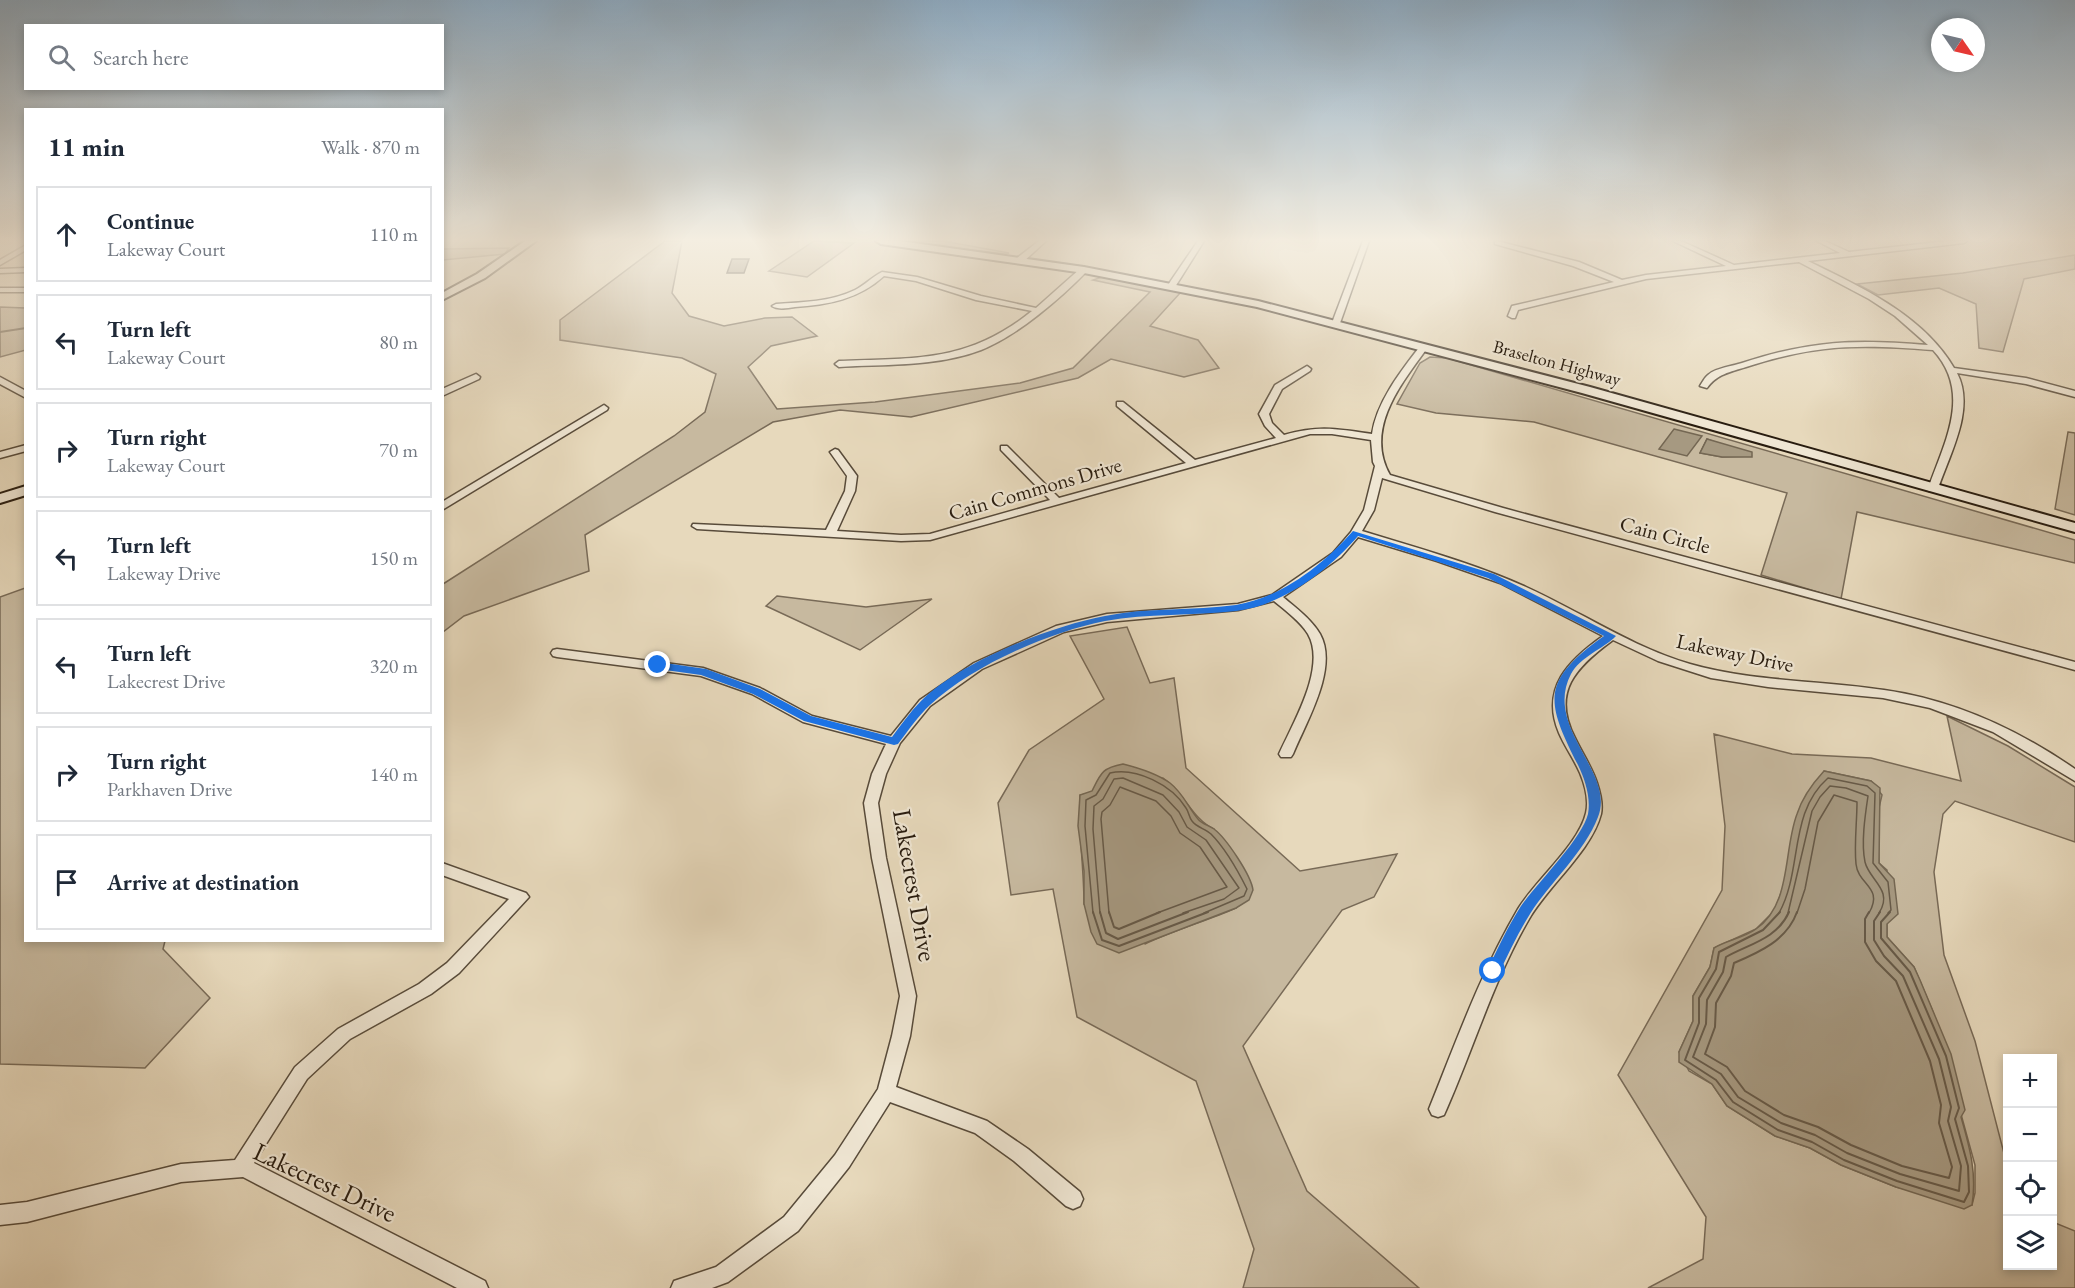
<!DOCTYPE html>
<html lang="en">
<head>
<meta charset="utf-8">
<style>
  body { margin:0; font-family:"EB Garamond",serif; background:#f2f2f3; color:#1f2937 }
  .controls { position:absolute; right:18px; bottom:18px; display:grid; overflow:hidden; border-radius:0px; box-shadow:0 3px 9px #0003 }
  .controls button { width:54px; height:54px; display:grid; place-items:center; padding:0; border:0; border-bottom:2px solid #e0e1e3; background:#fff; color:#1f2937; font:30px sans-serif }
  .compass { position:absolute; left:1931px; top:18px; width:54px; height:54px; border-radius:50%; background:#fff; box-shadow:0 3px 9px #0003; rotate:124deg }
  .stop { position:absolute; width:18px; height:18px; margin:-14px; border:4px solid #1a73e8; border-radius:50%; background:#fff }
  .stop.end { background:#1a73e8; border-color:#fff; box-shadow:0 2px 6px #0008 }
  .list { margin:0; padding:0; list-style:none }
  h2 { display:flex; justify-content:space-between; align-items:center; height:78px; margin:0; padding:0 24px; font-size:26px }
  h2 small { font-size:20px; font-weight:400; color:#747a83 }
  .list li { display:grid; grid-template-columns:39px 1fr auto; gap:18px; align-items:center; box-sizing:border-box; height:96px; margin:0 12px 12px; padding:0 12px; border:2px solid #e0e1e3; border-radius:0px }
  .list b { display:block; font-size:22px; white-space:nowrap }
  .list p { margin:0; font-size:20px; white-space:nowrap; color:#747a83 }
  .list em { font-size:20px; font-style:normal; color:#747a83 }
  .icon { flex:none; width:33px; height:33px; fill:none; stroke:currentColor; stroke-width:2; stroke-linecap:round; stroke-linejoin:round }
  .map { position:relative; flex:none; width:2075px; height:1288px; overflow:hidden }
  .search { position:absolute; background:#fff; box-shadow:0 3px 9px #0003; left:24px; top:24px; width:420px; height:66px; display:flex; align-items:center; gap:15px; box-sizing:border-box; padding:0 21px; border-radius:0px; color:#747a83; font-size:22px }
  .panel { position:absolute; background:#fff; box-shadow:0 3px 9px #0003; left:24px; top:108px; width:420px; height:834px; border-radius:0px }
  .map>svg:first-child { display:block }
  .green { fill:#c7b99f; stroke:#786a57; stroke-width:1.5; fill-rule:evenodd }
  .water { fill:#a69981; stroke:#746753; stroke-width:1.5 }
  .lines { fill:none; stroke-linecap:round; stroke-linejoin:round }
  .shore-far1 { stroke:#675a48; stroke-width:1.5 }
  .shore { stroke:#675a48; stroke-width:2 }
  .stream { stroke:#746753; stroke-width:2 }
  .building { fill:#8b7e69; stroke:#281c0f; stroke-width:1.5 }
  .street-casing { stroke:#584b3a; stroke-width:3 }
  .secondary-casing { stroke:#281c0f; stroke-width:4 }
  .street { fill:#efe6d3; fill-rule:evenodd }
  .secondary { fill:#efe6d3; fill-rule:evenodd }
  .route { fill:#1a73e8 }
  .labels { text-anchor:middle; stroke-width:4.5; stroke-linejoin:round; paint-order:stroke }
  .far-street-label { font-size:18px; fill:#281c0f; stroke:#efe6d3 }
  .street-label { font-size:21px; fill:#281c0f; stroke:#efe6d3 }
  .near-street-label { font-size:26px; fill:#281c0f; stroke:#efe6d3 }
</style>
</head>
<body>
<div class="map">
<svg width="2075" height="1288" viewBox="0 0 2075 1288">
  <rect width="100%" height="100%" fill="#e7d9bc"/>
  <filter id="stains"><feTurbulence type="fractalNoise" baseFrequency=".00333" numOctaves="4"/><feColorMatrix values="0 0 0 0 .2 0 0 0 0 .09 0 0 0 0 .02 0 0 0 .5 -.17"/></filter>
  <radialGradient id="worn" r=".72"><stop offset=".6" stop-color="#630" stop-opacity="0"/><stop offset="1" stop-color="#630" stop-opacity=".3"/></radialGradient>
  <g class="green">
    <polygon points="665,241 682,241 672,293 689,316 724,326 765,318 792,317 817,336 771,346 748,367 777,409 875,402 1020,383 1073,368 1150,292 1093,280 1102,277 1181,292 1150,326 1198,340 1219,368 1184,377 1111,359 1078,378 911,417 840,410 773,422 585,535 589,571 464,616 443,632 443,584 674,436 705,412 716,374 682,358 560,340 560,320"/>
    <polygon points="814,241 854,243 807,277 769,271"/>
    <polygon points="901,241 943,241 1009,253 1005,254"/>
    <polygon points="509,248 505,254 443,260 443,249"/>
    <polygon points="2075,255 2075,269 2024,279 2003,352 1979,348 1976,304 1939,288 1878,295 1857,284 1963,273"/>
    <polygon points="0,307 25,308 26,350 0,357"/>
    <path d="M1430 357 1447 358 2075 540V563L1857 512 1841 599 1761 575 1787 493 1534 422 1436 413 1397 404 1420 363ZM1707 439 1752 456 1722 457 1700 453Z"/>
    <polygon points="2068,432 2075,433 2075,515 2055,509"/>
    <polygon points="25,588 26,940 165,941 163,949 210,998 145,1068 0,1064 0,597"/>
    <polygon points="777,596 866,607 932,599 860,650 766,606"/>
    <path d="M1127 627 1150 683 1174 678 1186 768 1300 871 1397 854 1374 897 1342 910 1243 1046 1307 1191 1419 1288H1243L1254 1249 1196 1081 1077 1017 1053 889 1011 895 998 803 1029 750 1104 699 1070 636ZM1163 778C1186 794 1191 818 1214 829L1236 908C1206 921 1175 930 1145 944L1084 904C1084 867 1078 832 1080 795Z"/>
    <path d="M1947 716 2008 746 2075 787V842L1955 801 1943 814 1934 872 1944 955 1975 1041 2007 1165 2008 1266H2052L2053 1222 2075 1231V1288H1648L1703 1259 1706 1217 1618 1075 1722 890 1725 826 1714 734 1792 754 1871 758 1961 781ZM1824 771 1871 781 1882 795 1878 812 1879 863 1887 870V937L1914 967 1933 1012 1975 1165V1193L1972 1205 1896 1187 1841 1165 1810 1148 1775 1136 1727 1106 1712 1084 1689 1071 1679 1052 1693 1021V996L1710 967 1714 948 1756 929 1775 910Z"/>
  </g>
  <g class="water">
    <polygon points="1674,429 1702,436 1687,456 1659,449"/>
    <polygon points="1707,439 1752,452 1752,457 1722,457 1700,453"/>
    <path d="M1123 764C1139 768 1156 773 1170 783 1183 793 1188 807 1198 819 1202 824 1208 825 1214 829 1226 838 1251 875 1253 890L1249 900 1236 908 1119 953 1097 944 1091 932 1084 904V871L1078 826 1080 795 1092 791C1101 773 1102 768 1123 764Z"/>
    <path d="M1824 771 1871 781 1880 788 1879 863 1894 879 1898 914 1887 924V937L1914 967 1920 980 1951 1054 1965 1110 1961 1117C1970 1148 1977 1174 1972 1205L1964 1209 1896 1187 1841 1165 1810 1148 1775 1136 1727 1106 1712 1084 1679 1062V1052L1693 1021V996L1710 967 1714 948C1727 940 1744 938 1756 929 1792 904 1783 851 1797 814 1802 798 1813 783 1824 771Z"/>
  </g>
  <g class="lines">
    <g class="shore-far1">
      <path d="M1093 913 1085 826 1086 800 1096 795 1110 773C1136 767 1172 785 1186 808 1189 812 1189 818 1192 821 1196 827 1206 829 1211 834 1226 849 1238 871 1247 889L1244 896 1204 913"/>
      <polyline points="1100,913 1093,829 1094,806 1103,799 1114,779 1123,778 1163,795 1179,812 1187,827 1206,840 1239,888 1224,899 1183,913"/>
      <polyline points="1109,913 1101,819 1102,812 1110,805 1120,787 1156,801 1171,816 1180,833 1200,847 1227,887 1157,913"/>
      <path d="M1779 913C1803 870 1788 813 1828 778L1867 786 1875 793 1873 863 1888 882 1891 910 1888 913"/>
      <path d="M1788 913 1812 811 1820 797 1830 786 1846 788 1868 796C1865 816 1861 843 1865 862 1869 880 1894 890 1879 913"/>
      <path d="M1797 913 1805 889 1818 822 1834 795 1857 802C1857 822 1854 844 1856 864 1858 885 1884 887 1869 913"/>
    </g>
    <g class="shore">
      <polyline points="1093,912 1102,940 1119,946 1208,912"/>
      <polyline points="1100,912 1106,933 1118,939 1188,912"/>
      <polyline points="1109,912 1114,927 1119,929 1160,912"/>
      <polyline points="1780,912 1763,930 1719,952 1716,969 1699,998 1699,1023 1685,1060 1716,1080 1733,1102 1778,1130 1812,1142 1844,1160 1897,1181 1964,1202 1969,1192 1968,1166 1955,1119 1959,1108 1946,1056 1910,972 1881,938 1881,922 1890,912"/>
      <path d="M1789 912C1777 939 1749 944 1726 957L1723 972 1707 1000 1706 1024 1693 1057 1721 1074 1738 1097 1781 1123 1815 1135 1847 1153 1900 1174 1959 1191 1961 1166 1948 1121 1951 1107 1939 1059 1903 976 1884 956 1874 940V921L1880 912"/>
      <path d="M1797 912C1787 940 1760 952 1734 963L1731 976 1716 1003 1715 1027 1705 1054 1727 1067 1745 1091 1784 1115 1818 1127 1851 1145 1902 1166 1949 1178 1952 1167 1939 1123 1941 1105 1930 1061 1896 981 1876 961 1865 942V919L1869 912"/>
    </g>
    <polyline class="stream" points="0,332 26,328"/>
  </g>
  <polygon class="building" points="732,259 749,259 744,273 727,273"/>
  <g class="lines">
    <g class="street-casing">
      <g id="street">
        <polygon points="1039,241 1046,241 1023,262 1017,262 1017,258"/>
        <polygon points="1198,241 1204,241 1175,287 1169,287 1168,285"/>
        <polygon points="1363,241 1369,241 1340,323 1333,325 1332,323"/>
        <path d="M1497 241 1579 262 1622 280 1646 275 1726 266 1673 241H1681L1734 265 1840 253 1817 241H1825L1849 252 1947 241H1967L1964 243 1808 261C1861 287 1923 315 1954 368L2026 378 2075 391V397L2026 384 1957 373C1976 409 1949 455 1938 489L1937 491H1929L1928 489C1944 443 1973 393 1933 350 1861 344 1816 344 1746 367 1730 372 1717 374 1707 388L1700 386C1702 383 1705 377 1708 375 1715 368 1733 366 1742 363 1812 340 1856 339 1928 345L1895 316 1869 299 1799 262 1646 279 1518 310 1515 318H1512L1508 316 1512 306 1614 282 1573 266 1495 244V242Z"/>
        <polygon points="26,245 26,250 0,265 0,260"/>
        <polygon points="26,268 26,272 0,273 0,269"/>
        <path d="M1081 268 1088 270C1061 298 1017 336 981 350 936 367 886 364 839 367L835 364 839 361C916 358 968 363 1032 311L976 300 916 281 884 276C859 299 828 305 795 307 787 308 778 310 772 306L776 304C803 302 830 302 855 290 865 285 872 277 882 272L917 277 981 296 1036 308Z"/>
        <rect x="0" y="288" width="26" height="4"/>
        <path d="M1421 345 1428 347C1401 384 1364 429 1390 475L1503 508 2075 662V670L1495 512 1382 478 1374 510 1362 531C1417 548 1473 563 1526 587 1581 612 1632 647 1690 664 1753 682 1819 680 1884 690 1954 700 2017 729 2075 769V781L1993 732 1930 708 1883 698 1768 687 1711 678 1658 661 1613 640C1576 667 1551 692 1575 738 1582 753 1592 767 1597 783 1600 792 1603 804 1601 814 1592 850 1548 886 1529 919 1493 981 1473 1050 1444 1115L1438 1117 1432 1115 1429 1109C1456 1042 1481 972 1518 909 1535 881 1579 844 1586 813 1589 801 1585 785 1580 773 1574 759 1565 747 1559 733 1540 688 1569 660 1603 636L1500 583 1437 561 1358 537 1341 557 1283 597C1296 608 1311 619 1320 634 1339 668 1306 722 1293 754L1291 757H1281L1279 754C1293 723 1327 667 1308 634 1300 621 1286 611 1274 601L1238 610 1107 622 1064 632 982 669 930 706 900 743 886 774 878 803 886 858 916 996 910 1036 896 1087 987 1121 1028 1149 1080 1192 1083 1199 1080 1206 1073 1209 1066 1206 1014 1161 975 1133 890 1102 849 1167 798 1231 728 1282 712 1288H671L674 1281 716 1267 784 1217 835 1155 878 1089 892 1036 900 996 872 858 864 803 872 774 886 744 803 722 752 694 701 676 557 657 553 656 551 653 553 650 557 649 703 668 760 688 812 716 891 736 920 700 974 663 1056 626 1107 614 1238 604 1272 595 1333 553 1351 532 1364 510 1375 466 1373 462 1371 440 1332 434H1310L930 540 901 541 697 529 692 526 693 524 826 530 845 491 847 476 830 452 835 449 838 450 857 476 855 491 837 531 901 535 930 534 1050 500 1001 450V446H1007L1059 498 1186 463 1117 406V402H1123L1195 460 1276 438 1265 426 1259 414 1275 385 1307 366 1311 369 1310 371 1282 389 1269 414 1272 423 1284 435C1320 425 1336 429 1372 434 1377 401 1401 371 1421 345Z"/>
        <polygon points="476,374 480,377 479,379 442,396 442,389"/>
        <polygon points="0,377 26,391 26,398 0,384"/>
        <polygon points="604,405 608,408 607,410 442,510 442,502"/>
        <polygon points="26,445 26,451 0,458 0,452"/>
        <polygon points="442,863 526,893 529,897 459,973 431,994 350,1039 307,1079 254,1163 485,1281 488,1288 457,1288 243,1177 181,1182 27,1222 0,1225 0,1205 27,1202 181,1164 235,1160 295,1067 338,1029 419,984 447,963 509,899 442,875"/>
      </g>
    </g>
    <g class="secondary-casing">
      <g id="secondary">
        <polygon points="525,241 536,241 485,278 442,300 442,293 477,274"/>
        <polygon points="876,241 900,241 1084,267 1258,301 1590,387 2075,523 2075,532 1582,393 1257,307 1084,273 881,244"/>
        <polygon points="26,486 26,495 0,503 0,494"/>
      </g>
    </g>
    <use href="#street" class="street"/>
    <use href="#secondary" class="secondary"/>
  </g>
  <linearGradient id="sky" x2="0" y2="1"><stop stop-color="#8da9bf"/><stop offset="0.57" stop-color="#f4eee1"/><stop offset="1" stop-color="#f4eee1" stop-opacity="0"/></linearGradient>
  <rect width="2075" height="421" fill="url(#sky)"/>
  <path class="route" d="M1353 531 1494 574 1616 636C1603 649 1580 657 1571 674 1543 728 1616 772 1598 817 1584 853 1551 881 1530 914 1518 933 1508 955 1498 975L1493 977 1487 971C1497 950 1508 926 1521 906 1537 883 1582 839 1588 814 1591 798 1585 779 1578 765 1545 700 1541 681 1604 636L1488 578 1358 536C1328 571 1283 605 1236 611 1193 616 1148 613 1105 621 1049 632 972 666 930 705 918 716 908 731 898 744L894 745 804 721 753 694 701 675 658 669 653 665 658 662 706 669 760 689 811 716 892 737C901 725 910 712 921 701 960 662 1051 626 1105 616 1148 607 1193 611 1236 605 1281 598 1324 564 1353 531Z"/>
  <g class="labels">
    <g class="far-street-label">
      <text transform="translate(1557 363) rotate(15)" y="6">Braselton Highway</text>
    </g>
    <g class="street-label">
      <text transform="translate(1035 489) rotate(-16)" y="7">Cain Commons Drive</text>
      <text transform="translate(1665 535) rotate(15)" y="7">Cain Circle</text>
      <text transform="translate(1735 653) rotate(12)" y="7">Lakeway Drive</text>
    </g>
    <g class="near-street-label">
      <text transform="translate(915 885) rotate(80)" y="9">Lakecrest Drive</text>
      <text transform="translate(325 1182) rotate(25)" y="9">Lakecrest Drive</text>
    </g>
  </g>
  <rect width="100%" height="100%" filter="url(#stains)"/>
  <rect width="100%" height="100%" fill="url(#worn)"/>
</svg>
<div class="controls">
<button>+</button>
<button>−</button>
<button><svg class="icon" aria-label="locate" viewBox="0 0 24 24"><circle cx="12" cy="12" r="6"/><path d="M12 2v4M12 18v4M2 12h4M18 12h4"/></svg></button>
<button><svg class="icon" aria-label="layers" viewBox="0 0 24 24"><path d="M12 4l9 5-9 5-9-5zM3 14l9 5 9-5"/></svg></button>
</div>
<svg class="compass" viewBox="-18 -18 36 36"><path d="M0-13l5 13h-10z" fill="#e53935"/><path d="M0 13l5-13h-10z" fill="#747a83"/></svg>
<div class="stop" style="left:1493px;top:971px"></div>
<div class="stop end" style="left:658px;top:665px"></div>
<div class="search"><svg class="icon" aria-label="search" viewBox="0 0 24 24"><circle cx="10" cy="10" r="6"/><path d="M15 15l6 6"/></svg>Search here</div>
<section class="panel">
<h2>11 min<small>Walk · 870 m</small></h2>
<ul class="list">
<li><svg class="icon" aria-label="ahead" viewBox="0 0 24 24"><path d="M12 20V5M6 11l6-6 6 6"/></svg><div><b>Continue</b><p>Lakeway Court</p></div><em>110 m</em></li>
<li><svg class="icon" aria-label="left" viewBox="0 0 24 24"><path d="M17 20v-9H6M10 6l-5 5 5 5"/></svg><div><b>Turn left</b><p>Lakeway Court</p></div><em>80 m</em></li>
<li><svg class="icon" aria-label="right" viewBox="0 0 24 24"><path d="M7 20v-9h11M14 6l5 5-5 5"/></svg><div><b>Turn right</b><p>Lakeway Court</p></div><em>70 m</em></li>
<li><svg class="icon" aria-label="left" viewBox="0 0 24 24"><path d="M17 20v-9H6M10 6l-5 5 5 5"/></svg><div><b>Turn left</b><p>Lakeway Drive</p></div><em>150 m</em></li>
<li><svg class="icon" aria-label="left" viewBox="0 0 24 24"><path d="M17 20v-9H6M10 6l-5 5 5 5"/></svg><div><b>Turn left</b><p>Lakecrest Drive</p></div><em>320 m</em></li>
<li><svg class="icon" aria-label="right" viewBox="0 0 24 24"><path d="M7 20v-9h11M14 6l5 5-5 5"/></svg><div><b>Turn right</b><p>Parkhaven Drive</p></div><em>140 m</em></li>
<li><svg class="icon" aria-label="arrive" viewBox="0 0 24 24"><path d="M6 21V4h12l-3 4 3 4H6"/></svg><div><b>Arrive at destination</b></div></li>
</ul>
</section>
</div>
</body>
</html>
